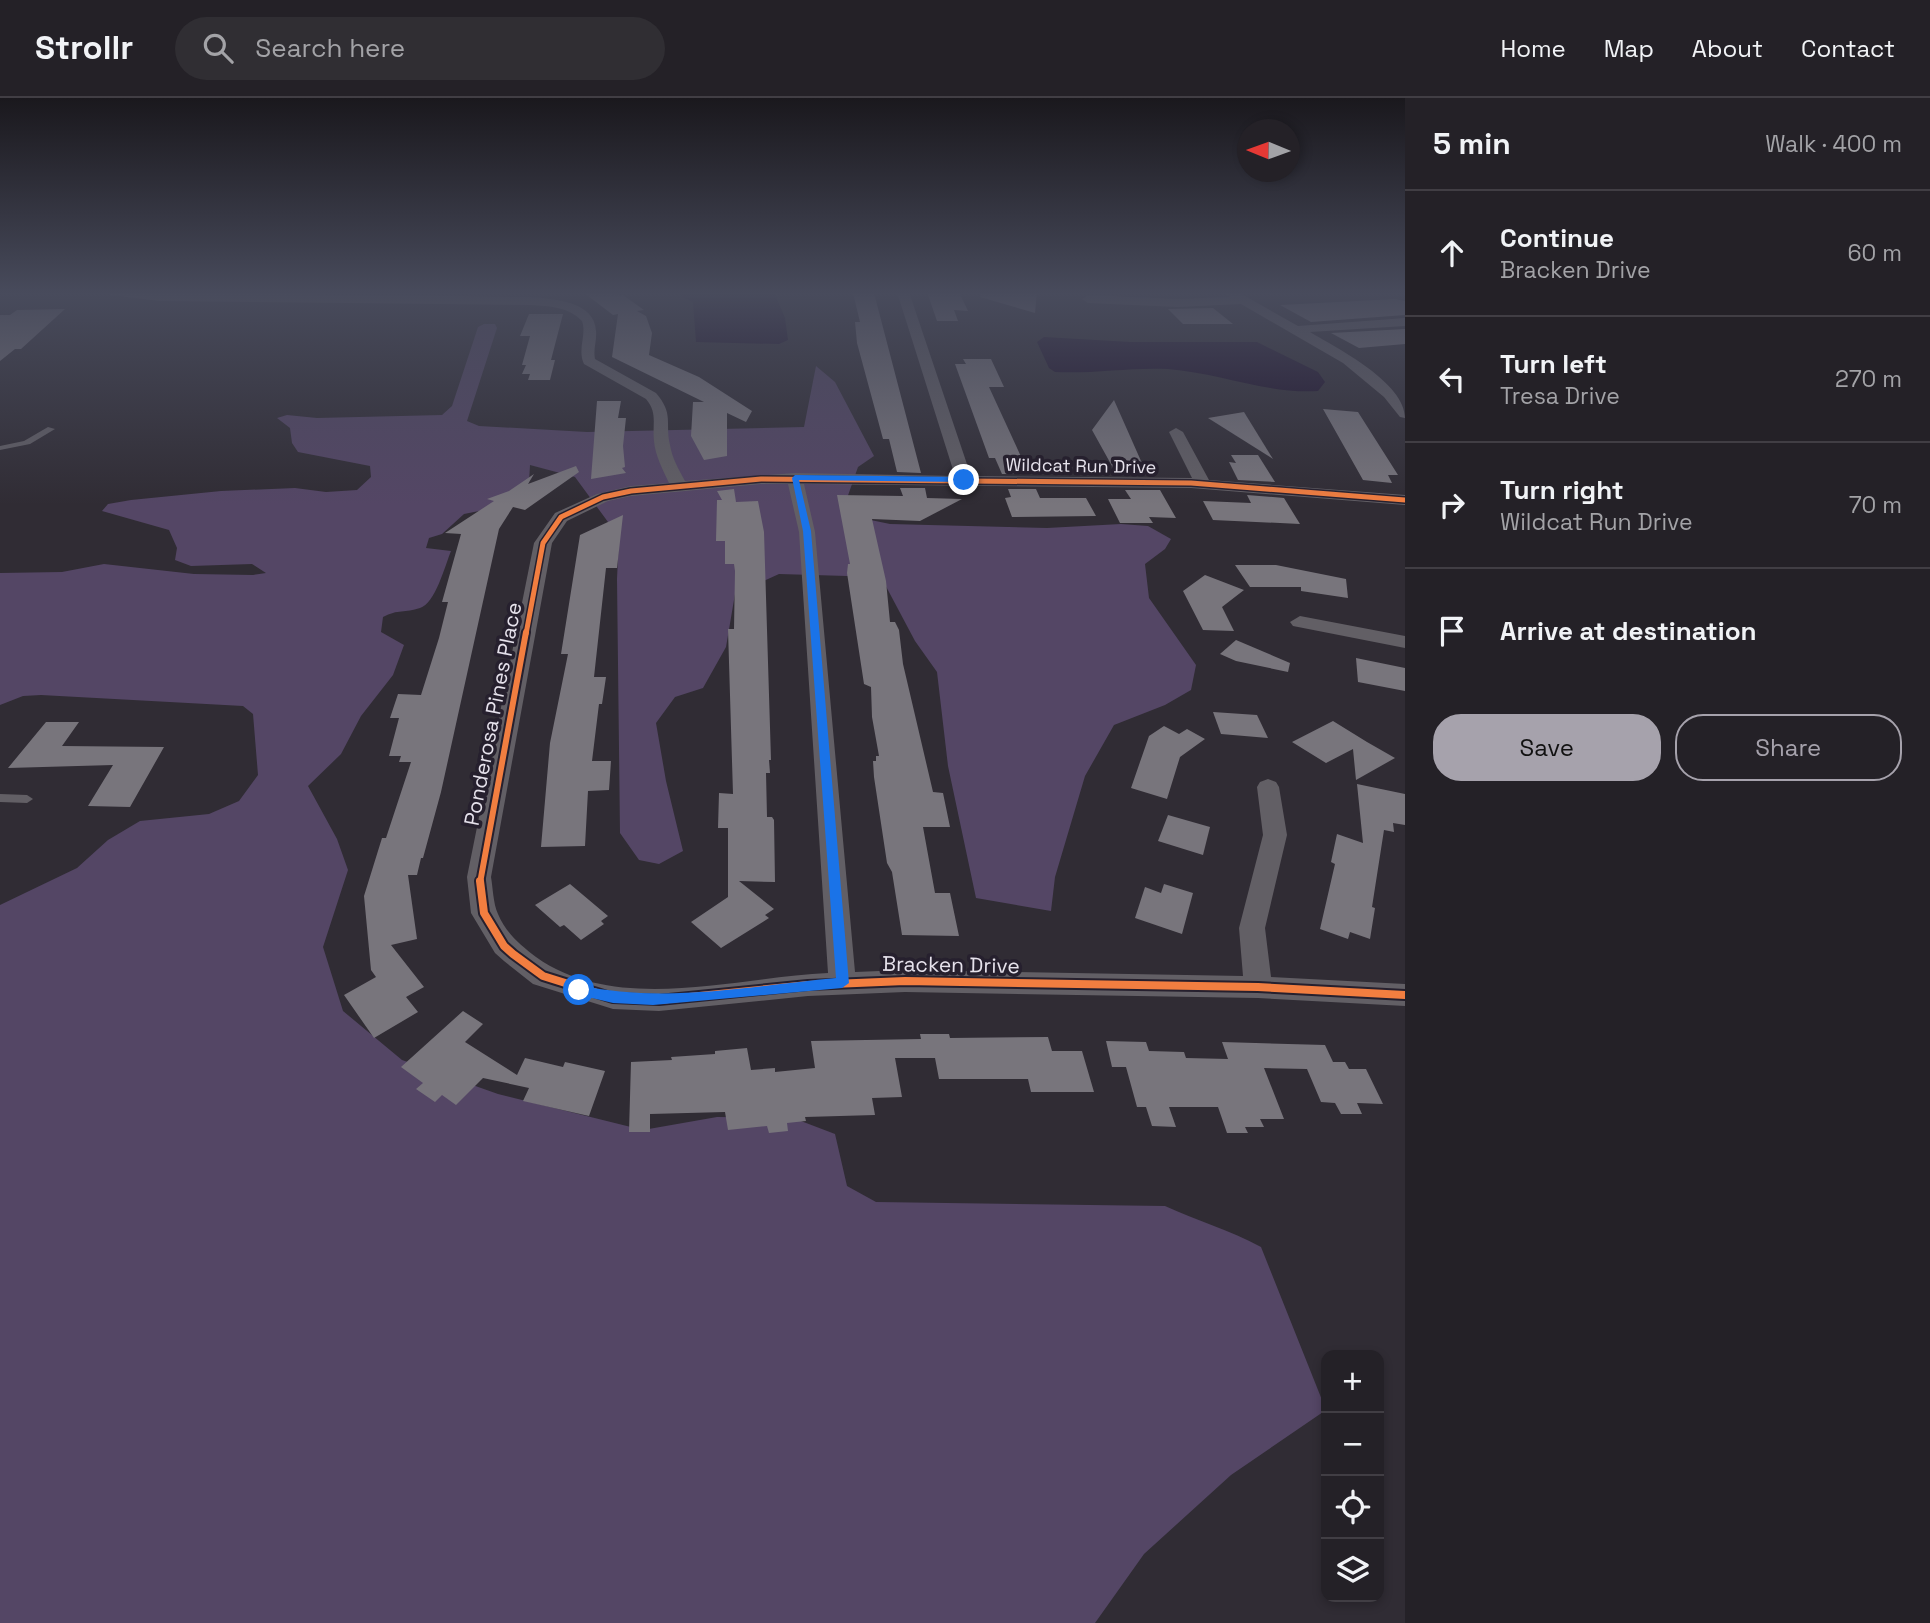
<!DOCTYPE html>
<html lang="en">
<head>
<meta charset="utf-8">
<style>
  body { margin:0; font-family:"Space Grotesk",sans-serif; background:#302e33; color:#f1f3f6 }
  .controls { position:absolute; right:21px; bottom:21px; display:grid; overflow:hidden; border-radius:14px; box-shadow:0 4px 10px #0003 }
  .controls button { width:63px; height:63px; display:grid; place-items:center; padding:0; border:0; border-bottom:2px solid #413e44; background:#242127; color:#f1f3f6; font:35px sans-serif }
  .compass { position:absolute; left:1237px; top:21px; width:63px; height:63px; border-radius:50%; background:#242127; box-shadow:0 4px 10px #0003; rotate:271deg }
  .stop { position:absolute; width:21px; height:21px; margin:-16px; border:5px solid #1a73e8; border-radius:50%; background:#fff }
  .stop.end { background:#1a73e8; border-color:#fff; box-shadow:0 2px 7px #0008 }
  .list { margin:0; padding:0; list-style:none }
  h2 { display:flex; justify-content:space-between; align-items:center; height:91px; margin:0; padding:0 28px; font-size:30px }
  h2 small { font-size:23px; font-weight:400; color:#a3a3a7 }
  .list li { display:grid; grid-template-columns:46px 1fr auto; gap:21px; align-items:center; box-sizing:border-box; height:126px; padding:0 28px; border-top:2px solid #413e44 }
  .list b { display:block; font-size:26px; white-space:nowrap }
  .list p { margin:0; font-size:23px; white-space:nowrap; color:#a3a3a7 }
  .list em { font-size:23px; font-style:normal; color:#a3a3a7 }
  .actions { display:flex; gap:14px; padding:21px 28px }
  .actions a { flex:1; padding:16px 0; border:2px solid #a6a2ac; border-radius:28px; text-align:center; font-size:24px; color:#a6a2ac }
  .actions .main { background:#a6a2ac; color:#111 }
  .icon { flex:none; width:38px; height:38px; fill:none; stroke:currentColor; stroke-width:2; stroke-linecap:round; stroke-linejoin:round }
  .map { position:relative; flex:none; width:1405px; height:1525px; overflow:hidden }
  header { display:flex; align-items:center; gap:42px; box-sizing:border-box; height:98px; padding:0 35px; background:#242127; border-bottom:2px solid #413e44 }
  header strong { font-size:33px }
  nav { display:flex; gap:38px; margin-inline-start:auto; font-size:24px }
  .search { width:490px; height:63px; background:#302e33; display:flex; align-items:center; gap:18px; box-sizing:border-box; padding:0 24px; border-radius:38px; color:#a3a3a7; font-size:26px }
  main { display:flex }
  aside { flex:1; background:#242127 }
  .map>svg:first-child { display:block }
  .forest { fill:#544665 }
  .water { fill:#1b0d28 }
  .building { fill:#78757c }
  .lines { fill:none; stroke-linecap:round; stroke-linejoin:round }
  .service { fill:#625f65; fill-rule:evenodd }
  .minor { fill:#625f65; fill-rule:evenodd }
  .cycleway-far2-casing { stroke:#26202e; stroke-width:8 }
  .cycleway-far1-casing { stroke:#26202e; stroke-width:10 }
  .cycleway-casing { stroke:#26202e; stroke-width:12 }
  .cycleway-far2 { stroke:#f27e40; stroke-width:5 }
  .cycleway-far1 { stroke:#f27e40; stroke-width:6 }
  .cycleway { stroke:#f27e40; stroke-width:8 }
  .route { fill:#1a73e8 }
  .labels { text-anchor:middle; stroke-width:7; stroke-linejoin:round; paint-order:stroke }
  .far-street-label { font-size:18px; fill:#e6e2ec; stroke:#26202e }
  .street-label { font-size:21px; fill:#e6e2ec; stroke:#26202e }
</style>
</head>
<body>
<header>
<strong>Strollr</strong>
<div class="search"><svg class="icon" aria-label="search" viewBox="0 0 24 24"><circle cx="10" cy="10" r="6"/><path d="M15 15l6 6"/></svg>Search here</div>
<nav><a>Home</a><a>Map</a><a>About</a><a>Contact</a></nav>
</header>
<main>
<div class="map">
<svg width="1405" height="1525" viewBox="0 0 1405 1525">
  <rect width="100%" height="100%" fill="#302c34"/>
  <path class="forest" d="M484 226H495L497 230 467 323 479 328 587 334 804 329 816 268 835 284 874 358 858 369 845 406 861 420 890 426 1047 430 1121 426 1148 428 1171 441 1165 451 1145 466 1149 500 1196 567 1191 592 1165 607 1114 627 1085 678 1055 779 1051 813 976 800 948 668 937 574 915 543 881 479 779 476 735 496 726 549 703 590 675 599 656 625 666 683 683 753 659 766 639 762 620 735 617 481 619 439 575 379 530 367 529 384 523 393 489 411 464 416 442 436 429 440 426 450 451 453C445 468 435 506 420 510 405 515 398 511 383 519L381 534 404 547 393 577 361 618 341 656 308 688 337 741 348 772 323 849 343 913 402 962 498 996 643 1032 717 1019 793 1020 835 1036 847 1088 876 1104 1165 1108C1197 1123 1230 1132 1261 1149L1326 1312 1231 1377 1144 1456 1095 1525H0V807L77 770 108 742 140 723 209 716 239 703 258 677 253 616 243 608 41 597 23 598 0 607V475L62 474 104 466 194 476 253 477 266 475 252 466 191 468 175 462 177 450 169 432 102 413 108 406 131 402 221 393 295 390 326 394 357 392 371 379 370 368 298 354 292 345 290 330 277 320 287 317 317 320 442 317 452 308 478 229Z"/>
  <g class="water">
    <polygon points="679,194 774,194 785,220 788,242 779,246 696,244 693,204 682,199"/>
    <path d="M1044 239 1130 244H1257L1318 274 1325 284 1318 293C1267 296 1219 275 1168 271 1131 269 1092 276 1055 274L1049 270 1037 244Z"/>
  </g>
  <g class="building">
    <polygon points="583,194 623,197 644,212 637,213 646,218 652,235 649,257 699,279 752,313 746,324 727,315 727,358 704,362 691,338 693,304 704,304 612,259 618,216 613,217"/>
    <polygon points="927,194 959,194 968,213 954,212 958,223 937,223"/>
    <polygon points="981,194 1037,194 1035,215 980,199"/>
    <polygon points="853,195 874,195 921,375 897,374 889,341 883,341 857,245 855,224 860,224"/>
    <polygon points="1395,201 1405,203 1405,217 1311,224 1280,207"/>
    <polygon points="1213,210 1233,226 1183,226 1168,211"/>
    <polygon points="65,211 21,251 15,251 0,263 0,217 10,217 17,212"/>
    <polygon points="529,216 563,216 551,262 555,262 550,282 528,282 530,276 522,276 526,267 522,267 530,238 520,238"/>
    <polygon points="1405,231 1405,246 1359,250 1331,235"/>
    <polygon points="963,261 991,261 1004,289 989,289 1029,376 1002,376 995,360 989,360 955,266 966,266"/>
    <polygon points="1114,302 1141,363 1150,377 1117,377 1092,332"/>
    <polygon points="597,303 621,303 618,320 626,320 623,348 625,369 622,370 626,375 591,381"/>
    <polygon points="1323,311 1358,314 1398,377 1388,377 1392,385 1363,382"/>
    <polygon points="1244,314 1273,361 1208,320"/>
    <polygon points="1231,357 1258,357 1275,384 1238,382 1229,364 1236,365"/>
    <polygon points="576,368 579,374 525,412 513,409 499,431 441,694 423,760 421,760 417,777 408,777 417,841 391,847 424,889 406,899 418,914 374,940 344,897 376,879 371,872 364,798 382,740 386,740 411,664 399,664 401,658 389,658 399,620 390,620 398,596 421,597 439,540 448,504 442,504 461,436 445,435 494,403 487,401 509,393 534,376 528,386"/>
    <polygon points="900,390 925,390 927,400 962,401 920,423 872,421 886,483 890,524 895,524 899,532 903,566 933,694 943,695 950,729 923,729 935,795 950,795 959,838 902,837 892,774 887,765 874,679 873,663 876,663 876,658 879,658 872,619 871,589 864,586 847,475 848,466 850,466 837,397 903,398"/>
    <polygon points="734,391 736,404 758,403 764,434 771,662 769,662 770,675 766,675 767,719 772,719 774,722 775,784 739,783 774,811 765,817 769,820 721,850 691,824 728,799 728,730 718,730 719,695 733,696 728,531 734,531 735,473 734,466 725,466 725,443 716,443 717,402 722,402 717,393"/>
    <polygon points="1008,391 1036,391 1040,400 1086,400 1096,418 1012,419 1005,400 1011,399"/>
    <polygon points="1125,392 1160,392 1176,420 1149,419 1153,425 1120,425 1108,401 1131,401"/>
    <polygon points="1247,397 1284,400 1300,426 1213,422 1203,403 1251,405"/>
    <polygon points="623,417 617,470 606,470 594,579 606,579 602,606 599,606 592,663 611,663 609,692 588,693 585,748 541,749 550,645 568,556 561,556 580,437"/>
    <polygon points="1235,467 1276,467 1346,481 1348,500 1301,493 1301,489 1250,489"/>
    <polygon points="1205,477 1244,492 1222,509 1234,533 1203,532 1183,493"/>
    <polygon points="1236,542 1290,565 1288,574 1236,563 1220,556"/>
    <polygon points="1356,560 1405,570 1405,593 1358,584"/>
    <polygon points="1213,614 1257,617 1268,640 1221,636"/>
    <polygon points="1333,623 1367,644 1395,660 1356,682 1353,651 1326,665 1292,644"/>
    <polygon points="46,624 79,624 62,648 164,649 130,709 88,708 113,667 8,670"/>
    <polygon points="1164,628 1179,636 1187,631 1205,641 1180,659 1167,701 1131,690 1149,638"/>
    <polygon points="1357,686 1405,696 1405,727 1393,725 1394,734 1384,732 1372,809 1375,810 1370,841 1350,834 1348,841 1320,831 1335,766 1331,764 1337,736 1363,745"/>
    <polygon points="1168,717 1210,729 1203,757 1158,743"/>
    <polygon points="570,786 608,818 601,823 604,826 581,842 564,827 560,829 535,807"/>
    <polygon points="1164,786 1193,795 1182,836 1135,820 1145,789 1161,795"/>
    <polygon points="463,913 483,926 465,944 517,977 525,960 563,969 565,964 605,973 589,1018 523,1003 529,990 483,980 456,1007 442,997 435,1004 416,991 423,985 401,969"/>
    <polygon points="920,936 949,936 950,940 1048,939 1052,953 1082,953 1094,994 1031,994 1028,981 939,981 935,960 895,960 902,999 872,1000 875,1017 805,1019 806,1023 787,1025 788,1033 769,1035 767,1028 728,1032 725,1014 650,1016 650,1034 629,1034 631,964 672,962 671,959 715,956 715,953 747,950 751,972 775,970 775,974 815,970 811,943 921,941"/>
    <polygon points="1106,943 1146,944 1149,953 1184,954 1186,960 1228,961 1222,944 1325,947 1333,964 1345,964 1349,971 1366,971 1383,1006 1357,1005 1362,1016 1341,1016 1335,1005 1321,1004 1307,971 1264,970 1284,1021 1260,1021 1264,1029 1245,1029 1248,1035 1227,1035 1218,1009 1169,1009 1176,1029 1152,1028 1146,1009 1137,1009 1126,969 1112,969"/>
  </g>
  <g class="lines">
    <g class="service">
      <polygon points="48,329 55,331 30,346 0,352 0,348 24,343"/>
      <polygon points="0,696 27,697 33,701 27,705 0,704"/>
    </g>
    <g class="minor">
      <path d="M104 194 531 199C553 201 595 203 596 233 597 243 593 251 595 261L656 295C674 316 665 324 670 347 672 360 679 372 685 383L795 375 955 378 897 194H909L971 378 1192 380 1169 334 1176 330 1183 334 1209 382 1405 397V407L1191 390 804 386 815 434 855 874 905 872 1243 878 1239 830 1263 737 1257 689 1260 684 1268 681 1276 684 1279 689 1287 737 1265 830 1271 879 1405 886V908L1258 900 905 894 808 898 659 913 613 911 533 886 504 863 495 855 471 815 467 779 534 445 555 415 597 396 631 388 669 385C663 372 655 357 654 343 652 326 658 315 646 301L584 266C577 251 587 237 582 223 569 209 549 208 531 207L160 203 110 197ZM761 386H788L799 434 828 875C736 879 617 917 536 859 520 847 506 835 498 816 493 805 493 790 491 779L552 445 567 423 608 403 631 398Z"/>
      <path d="M1224 194H1238L1298 228 1405 220V228L1310 234C1339 251 1405 285 1405 320L1400 319 1384 299 1343 265 1241 206 1178 209 1088 205 1082 201 1088 197 1178 201 1230 199Z"/>
      <polygon points="1300,518 1405,538 1405,550 1293,528 1290,524"/>
    </g>
    <g class="cycleway-far2-casing">
      <polyline id="cycleway-far2" points="526,536 543,445 561,419 603,399 631,393 761,381 1191,385 1405,402"/>
    </g>
    <g class="cycleway-far1-casing">
      <polyline id="cycleway-far1" points="480,785 526,534"/>
    </g>
    <g class="cycleway-casing">
      <polyline id="cycleway" points="480,783 484,815 504,848 513,856 543,878 613,900 659,902 808,887 905,883 1258,889 1405,897"/>
    </g>
    <use href="#cycleway-far2" class="cycleway-far2"/>
    <use href="#cycleway-far1" class="cycleway-far1"/>
    <use href="#cycleway" class="cycleway"/>
  </g>
  <linearGradient id="sky" x2="0" y2="1"><stop stop-color="#1a181d"/><stop offset="0.48" stop-color="#484b5c"/><stop offset="1" stop-color="#484b5c" stop-opacity="0"/></linearGradient>
  <rect width="1405" height="407" fill="url(#sky)"/>
  <path class="route" d="M795 377 964 379 967 382 964 384 799 382 811 433 849 885 842 890 653 907 613 905 575 896V889L579 887C663 906 751 888 836 880L803 433 792 380Z"/>
  <g class="labels">
    <g class="far-street-label">
      <text transform="translate(1081 368) rotate(1)" y="6">Wildcat Run Drive</text>
    </g>
    <g class="street-label">
      <text transform="translate(493 616) rotate(-79)" y="7">Ponderosa Pines Place</text>
      <text transform="translate(951 867) rotate(1)" y="7">Bracken Drive</text>
    </g>
  </g>
</svg>
<div class="controls">
<button>+</button>
<button>−</button>
<button><svg class="icon" aria-label="locate" viewBox="0 0 24 24"><circle cx="12" cy="12" r="6"/><path d="M12 2v4M12 18v4M2 12h4M18 12h4"/></svg></button>
<button><svg class="icon" aria-label="layers" viewBox="0 0 24 24"><path d="M12 4l9 5-9 5-9-5zM3 14l9 5 9-5"/></svg></button>
</div>
<svg class="compass" viewBox="-18 -18 36 36"><path d="M0-13l5 13h-10z" fill="#e53935"/><path d="M0 13l5-13h-10z" fill="#a3a3a7"/></svg>
<div class="stop" style="left:579px;top:892px"></div>
<div class="stop end" style="left:964px;top:382px"></div>
</div>
<aside>
<h2>5 min<small>Walk · 400 m</small></h2>
<ul class="list">
<li><svg class="icon" aria-label="ahead" viewBox="0 0 24 24"><path d="M12 20V5M6 11l6-6 6 6"/></svg><div><b>Continue</b><p>Bracken Drive</p></div><em>60 m</em></li>
<li><svg class="icon" aria-label="left" viewBox="0 0 24 24"><path d="M17 20v-9H6M10 6l-5 5 5 5"/></svg><div><b>Turn left</b><p>Tresa Drive</p></div><em>270 m</em></li>
<li><svg class="icon" aria-label="right" viewBox="0 0 24 24"><path d="M7 20v-9h11M14 6l5 5-5 5"/></svg><div><b>Turn right</b><p>Wildcat Run Drive</p></div><em>70 m</em></li>
<li><svg class="icon" aria-label="arrive" viewBox="0 0 24 24"><path d="M6 21V4h12l-3 4 3 4H6"/></svg><div><b>Arrive at destination</b></div></li>
</ul>
<div class="actions"><a class="main">Save</a><a>Share</a></div>
</aside>
</main>
</body>
</html>
